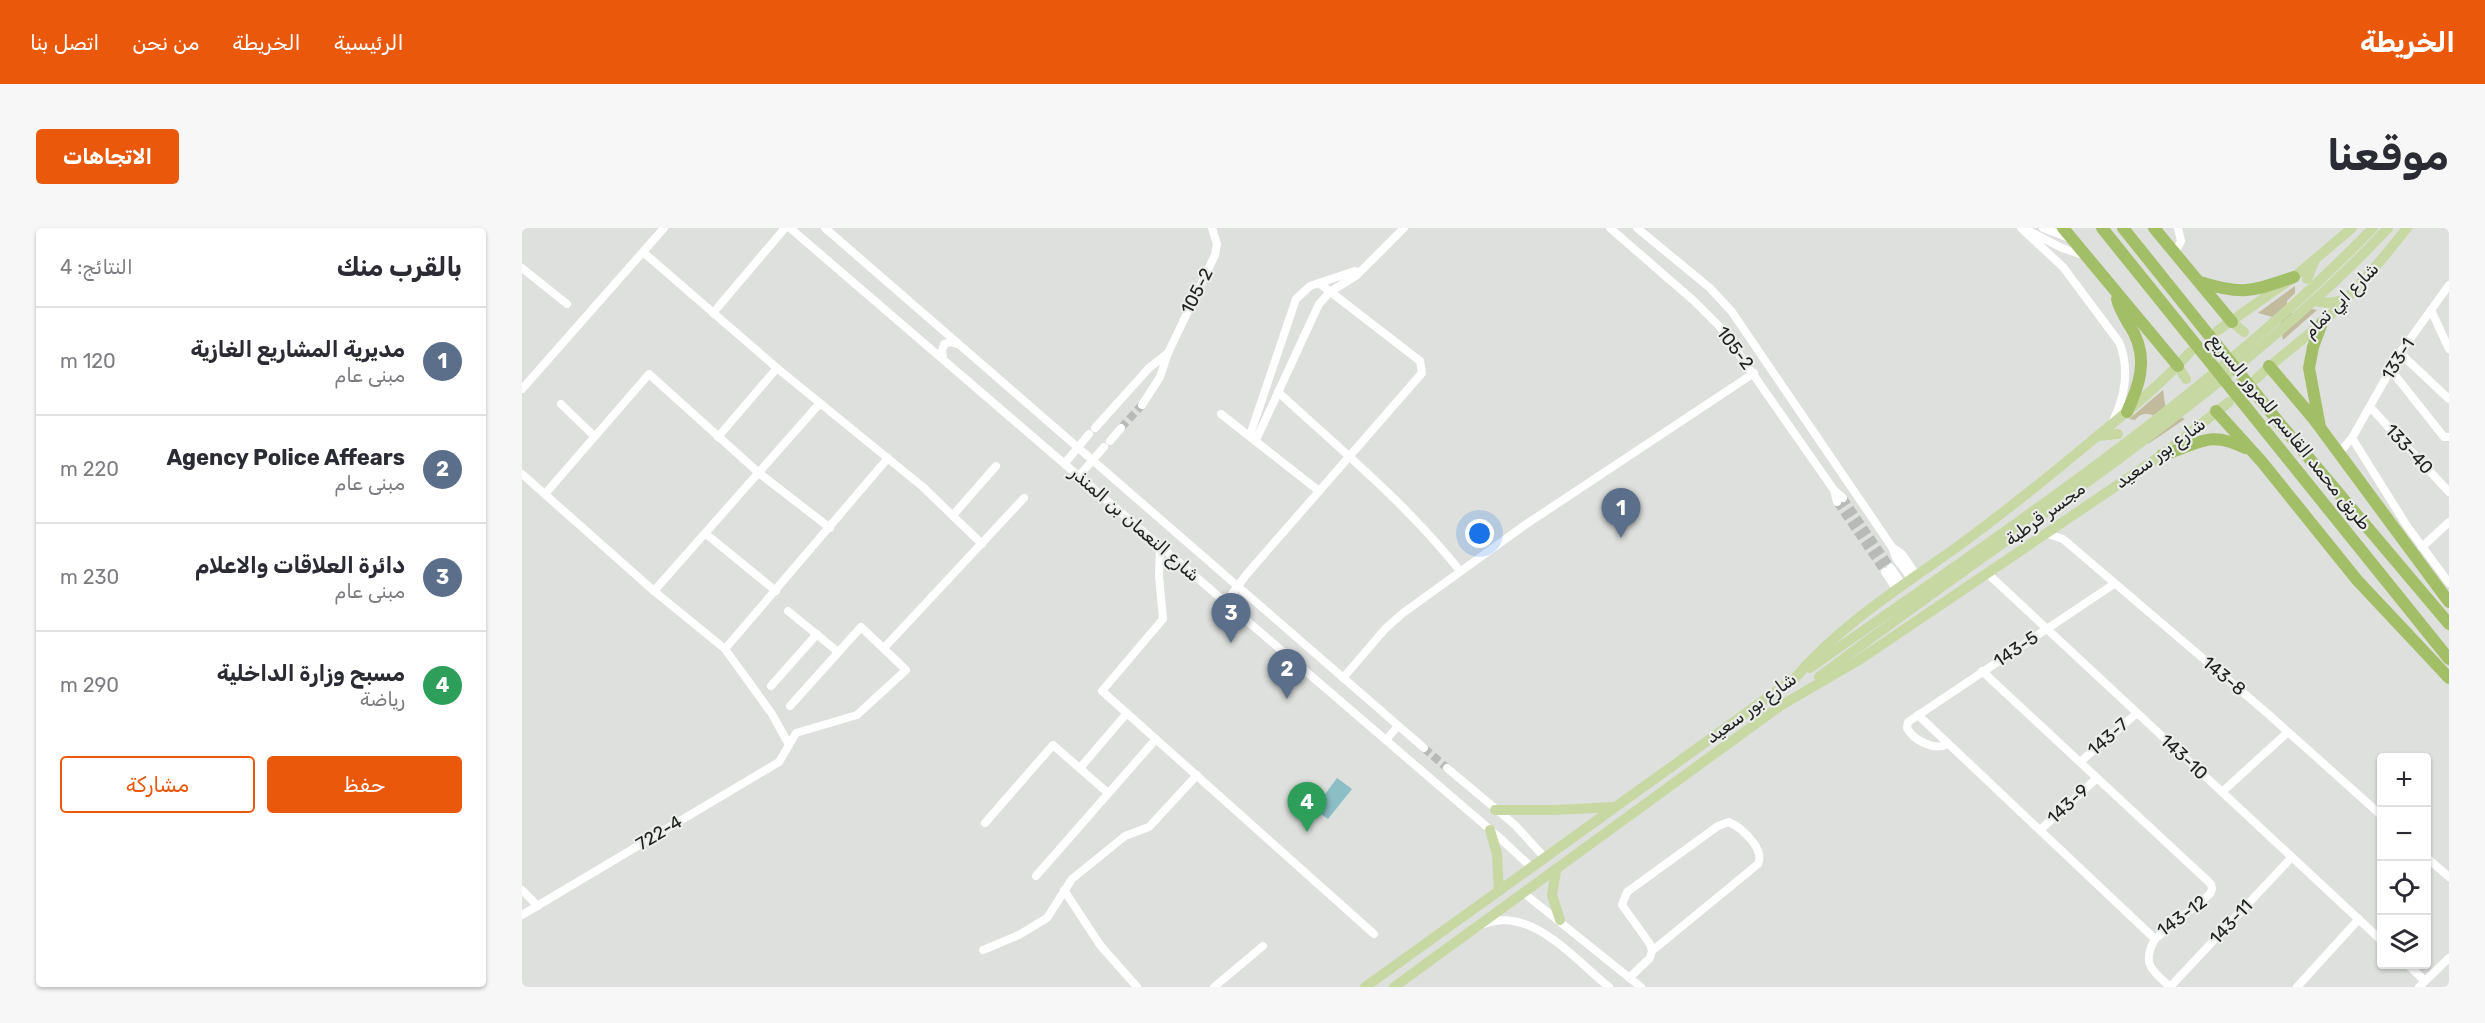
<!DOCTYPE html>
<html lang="ar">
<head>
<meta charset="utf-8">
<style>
  body { margin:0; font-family:Rubik,"Noto Sans Arabic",sans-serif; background:#f7f7f7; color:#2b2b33; direction:rtl }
  .controls { position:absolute; right:18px; bottom:18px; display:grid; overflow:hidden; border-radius:6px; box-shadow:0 2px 4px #0004 }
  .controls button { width:54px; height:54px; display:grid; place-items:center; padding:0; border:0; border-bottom:2px solid #e1e1e2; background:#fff; color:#2b2b33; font:30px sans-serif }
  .you { position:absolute; left:958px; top:306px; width:21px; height:21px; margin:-15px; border:4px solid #fff; border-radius:50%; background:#1a73e8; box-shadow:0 0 0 9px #1a73e833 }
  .badge { display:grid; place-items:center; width:39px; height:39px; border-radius:50%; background:#ea580c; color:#fff; font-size:20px; font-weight:700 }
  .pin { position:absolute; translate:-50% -50px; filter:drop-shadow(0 2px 3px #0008) }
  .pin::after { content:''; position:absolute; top:32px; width:21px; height:18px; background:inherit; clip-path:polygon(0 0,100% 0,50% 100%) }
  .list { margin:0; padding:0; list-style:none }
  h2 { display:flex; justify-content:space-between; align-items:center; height:78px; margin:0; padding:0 24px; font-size:26px }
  h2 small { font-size:20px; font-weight:400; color:#7c7c81 }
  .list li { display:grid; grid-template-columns:39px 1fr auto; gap:18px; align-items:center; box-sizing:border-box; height:108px; padding:0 24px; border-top:2px solid #e1e1e2 }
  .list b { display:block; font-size:22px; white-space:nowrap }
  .list p { margin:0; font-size:20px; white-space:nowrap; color:#7c7c81 }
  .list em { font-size:20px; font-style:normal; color:#7c7c81 }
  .actions { display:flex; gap:12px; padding:18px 24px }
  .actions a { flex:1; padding:14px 0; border:2px solid #ea580c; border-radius:6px; text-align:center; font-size:21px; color:#ea580c }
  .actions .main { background:#ea580c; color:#fff }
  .icon { flex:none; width:33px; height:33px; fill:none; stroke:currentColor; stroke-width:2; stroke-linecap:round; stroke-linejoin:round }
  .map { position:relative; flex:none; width:1927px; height:759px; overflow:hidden; direction:ltr; border-radius:6px }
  header { display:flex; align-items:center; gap:36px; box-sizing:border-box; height:84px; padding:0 30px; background:#ea580c; color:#fff }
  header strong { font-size:28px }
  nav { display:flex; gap:33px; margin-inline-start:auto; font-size:21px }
  .intro { display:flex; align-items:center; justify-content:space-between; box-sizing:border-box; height:144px; padding:0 36px }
  h1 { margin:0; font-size:42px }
  .button { padding:15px 27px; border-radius:6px; background:#ea580c; color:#fff; font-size:21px; font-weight:700 }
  main { display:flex; gap:36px; padding:0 36px }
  aside { flex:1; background:#fff; border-radius:6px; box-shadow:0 2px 4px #0004 }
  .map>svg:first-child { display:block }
  .green { fill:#c1ba9c }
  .water { fill:#8cbec5 }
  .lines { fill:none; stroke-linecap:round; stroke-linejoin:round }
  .minor-tunnel { stroke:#b7bab7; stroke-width:8; stroke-dasharray:8 4; stroke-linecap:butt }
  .minor { stroke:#fff; stroke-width:8 }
  .major { stroke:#c7d8a3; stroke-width:10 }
  .highway { stroke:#a2be66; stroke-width:12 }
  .labels { text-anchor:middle; stroke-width:4.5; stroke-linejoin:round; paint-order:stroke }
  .street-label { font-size:18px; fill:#202221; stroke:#eaedea }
</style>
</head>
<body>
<header>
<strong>الخريطة</strong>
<nav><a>الرئيسية</a><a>الخريطة</a><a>من نحن</a><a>اتصل بنا</a></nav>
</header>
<div class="intro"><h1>موقعنا</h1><a class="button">الاتجاهات</a></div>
<main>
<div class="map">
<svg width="1927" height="759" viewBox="0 0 1927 759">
  <rect width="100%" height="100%" fill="#dde0dd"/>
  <g class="green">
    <path d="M1773 58V65L1765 73C1764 87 1773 87 1783 87L1789 81 1795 82 1761 112 1758 91 1736 85Z"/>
    <path d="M1641 162 1644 183 1663 191 1626 216 1632 188C1625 184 1618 185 1613 192L1607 191Z"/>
  </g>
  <polygon class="water" points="815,550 830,561 806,591 792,581"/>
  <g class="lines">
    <g class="minor-tunnel">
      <polyline points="599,200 620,177"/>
      <polyline points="1321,270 1369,340"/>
      <polyline points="1315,274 1363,344"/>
      <polyline points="902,520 925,540"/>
    </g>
    <g class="minor">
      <polyline points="268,0 979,611 1010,640"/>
      <polyline points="303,0 902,520"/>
      <polyline points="1088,0 1172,73 1198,99 1312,262 1321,270"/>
      <polyline points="1115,0 1188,60 1210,84 1370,319 1380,326 1395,348"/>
      <path d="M1499 0 1541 39 1597 114C1608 140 1603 169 1591 193"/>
      <polyline points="1521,0 1550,11"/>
      <polyline points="1507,3 1540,20 1564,28"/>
      <polyline points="121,24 255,140 401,259 460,316"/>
      <polyline points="1653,25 1659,13 1656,0"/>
      <polyline points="0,40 45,76"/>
      <polyline points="1909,82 1927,121"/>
      <polyline points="191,85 263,0"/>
      <polyline points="1878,125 1927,171"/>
      <polyline points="421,129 420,123 422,116 429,114 435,116"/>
      <polyline points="1868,141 1922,209 1927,209"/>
      <polyline points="0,161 142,0"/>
      <path d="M756 164C819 222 885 276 938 343"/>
      <polyline points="39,176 72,208"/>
      <polyline points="620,177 638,149 646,125 693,27 695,16 690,0"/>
      <polyline points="1848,179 1927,264"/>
      <polyline points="699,186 797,263"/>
      <polyline points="573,200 627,140 646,125"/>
      <polyline points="728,207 774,71 788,58 833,43"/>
      <polyline points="196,209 255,140"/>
      <polyline points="1830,210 1885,298 1927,355"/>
      <polyline points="734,212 797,76 808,64 835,47 882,0"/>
      <polyline points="588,213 599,200"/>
      <polyline points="1817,225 1830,210 1878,125 1927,57"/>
      <polyline points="543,235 567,206"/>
      <polyline points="0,246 132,363 203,421 250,486 266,515"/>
      <polyline points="557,248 582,219"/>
      <polyline points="1312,262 1315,274"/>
      <polyline points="23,266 127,146 237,245 308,300"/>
      <polyline points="432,286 474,238"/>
      <polyline points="1523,305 1541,311 1745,485 1860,588"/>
      <polyline points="184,306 254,363"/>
      <polyline points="638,318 637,348 641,391 580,463 852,706"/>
      <polyline points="1370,319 1374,330 1390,351"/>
      <polyline points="1900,319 1927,294"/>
      <polyline points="1369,340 1381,358"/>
      <polyline points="1363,344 1375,362"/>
      <polyline points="1465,345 1860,713"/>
      <polyline points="132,363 298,175"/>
      <polyline points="704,374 724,347 900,145 898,133 797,55"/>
      <polyline points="266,383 315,423"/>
      <polyline points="362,420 502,270"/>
      <polyline points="203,421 366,230"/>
      <polyline points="821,450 863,401 881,385 1003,297 1232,145"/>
      <polyline points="249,458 295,406"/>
      <polyline points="1396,487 1633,711 1688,666 1690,661 1689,656 1460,443"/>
      <polyline points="864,512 876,498"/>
      <path d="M1426 516C1413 523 1392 513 1385 500L1386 494 1592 356"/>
      <polyline points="1558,534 1615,485"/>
      <polyline points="558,540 605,485"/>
      <polyline points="925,540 993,597 1023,630"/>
      <polyline points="1700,564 1766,504"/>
      <polyline points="463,595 531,517 586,565"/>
      <polyline points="1518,602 1575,550"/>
      <polyline points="1904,629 1927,649"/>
      <polyline points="514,648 634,511"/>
      <polyline points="0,662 16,678"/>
      <polyline points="542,662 578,717 615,759"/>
      <polyline points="1003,666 1119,759"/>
      <polyline points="0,687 257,534 274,505 335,487 384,442 339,399 268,478"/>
      <path d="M962 696C1009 677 1053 732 1087 759"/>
      <path d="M1633 711C1619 736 1630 742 1648 759"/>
      <polyline points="461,722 497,707 525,690 550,651 603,608 627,599 675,547"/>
      <polyline points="1885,736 1903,753"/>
      <path d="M1107 750 1128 730 1130 723 1236 636C1243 621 1220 600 1207 594L1196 598 1105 664 1100 677 1128 716 1130 723"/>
      <polyline points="692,759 741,718"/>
      <polyline points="1648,759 1770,629"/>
      <polyline points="1775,759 1837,691"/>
      <polyline points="1897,759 1927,730"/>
    </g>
    <g class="major">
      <polyline points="1785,51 1792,34"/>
      <polyline points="1797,74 1805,75 1823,72"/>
      <polyline points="1710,94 1722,104"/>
      <polyline points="1695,103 1772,49 1830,0"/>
      <polyline points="1656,138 1664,151"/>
      <path d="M1734 151C1755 130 1779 114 1801 94 1832 65 1859 33 1885 0"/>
      <polyline points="1576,208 1596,206"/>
      <path d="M1288 440C1482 303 1685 171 1851 0"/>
      <path d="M1297 449C1429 349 1566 259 1695 155 1755 106 1813 57 1866 0"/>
      <polyline points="973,582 1033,582 1093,579"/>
      <polyline points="968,602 975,626 977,663"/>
      <polyline points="1034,643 1030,667 1038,692"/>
      <path d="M843 759 1273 450C1318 397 1379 359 1435 319 1480 286 1524 251 1567 215 1602 186 1638 158 1668 124"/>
      <polyline points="872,759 1258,478 1337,432 1640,227 1707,174"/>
    </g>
    <g class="highway">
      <polyline points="1541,0 1656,138"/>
      <polyline points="1580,0 1927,431"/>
      <polyline points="1601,0 1759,197 1927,396"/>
      <polyline points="1632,0 1710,94"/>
      <path d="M1678 54C1723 68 1729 63 1772 49"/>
      <path d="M1595 71C1598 84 1606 94 1612 105 1626 133 1617 158 1605 184"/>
      <polyline points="1747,138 1791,190 1927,374"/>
      <polyline points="1694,183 1740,234 1835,352 1927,450"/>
      <polyline points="1798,199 1787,140 1791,119 1800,95"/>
      <path d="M1640 227C1676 217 1686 201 1723 220"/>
    </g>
  </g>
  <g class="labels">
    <g class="street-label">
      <text transform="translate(675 63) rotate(-63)" y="6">105-2</text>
      <text transform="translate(1819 72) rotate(-45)" y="6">شارع ابي تمام</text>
      <text transform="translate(1213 120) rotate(53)" y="6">105-2</text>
      <text transform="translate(1876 131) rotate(-58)" y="6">133-1</text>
      <text transform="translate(1768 204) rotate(51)" y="6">طريق محمد القاسم للمرور السريع</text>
      <text transform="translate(1887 221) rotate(47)" y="6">133-40</text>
      <text transform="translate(1638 225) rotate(-36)" y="6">شارع بور سعيد</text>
      <text transform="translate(1523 286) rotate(-36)" y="6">مجسر قرطبة</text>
      <text transform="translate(613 296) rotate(41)" y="6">شارع النعمان بن المنذر</text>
      <text transform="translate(1494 421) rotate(-34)" y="6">143-5</text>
      <text transform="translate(1702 448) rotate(40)" y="6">143-8</text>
      <text transform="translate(1229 480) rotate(-36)" y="6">شارع بور سعيد</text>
      <text transform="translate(1586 509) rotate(-41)" y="6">143-7</text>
      <text transform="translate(1662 529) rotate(43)" y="6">143-10</text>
      <text transform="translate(1546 576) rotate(-43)" y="6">143-9</text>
      <text transform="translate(137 605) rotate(-31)" y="6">722-4</text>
      <text transform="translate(1660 688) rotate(-36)" y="6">143-12</text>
      <text transform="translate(1709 694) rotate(-47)" y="6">143-11</text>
    </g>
  </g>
</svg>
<div class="controls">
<button>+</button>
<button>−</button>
<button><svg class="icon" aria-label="locate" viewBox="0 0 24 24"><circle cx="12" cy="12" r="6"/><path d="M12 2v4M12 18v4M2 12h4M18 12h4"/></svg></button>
<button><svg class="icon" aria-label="layers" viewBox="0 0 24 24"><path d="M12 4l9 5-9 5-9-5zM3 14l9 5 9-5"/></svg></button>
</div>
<div class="you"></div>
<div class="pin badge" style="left:1099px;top:310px;background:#5c6f8a">1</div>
<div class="pin badge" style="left:765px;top:471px;background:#5c6f8a">2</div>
<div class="pin badge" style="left:709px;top:415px;background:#5c6f8a">3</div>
<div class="pin badge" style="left:785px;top:604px;background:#2e9e5b">4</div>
</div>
<aside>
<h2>بالقرب منك<small>النتائج: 4</small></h2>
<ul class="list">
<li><span class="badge" style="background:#5c6f8a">1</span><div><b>مديرية المشاريع الغازية</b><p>مبنى عام</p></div><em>120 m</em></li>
<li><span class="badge" style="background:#5c6f8a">2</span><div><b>Agency Police Affears</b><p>مبنى عام</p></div><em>220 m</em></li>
<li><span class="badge" style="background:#5c6f8a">3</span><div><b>دائرة العلاقات والاعلام</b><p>مبنى عام</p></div><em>230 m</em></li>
<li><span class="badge" style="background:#2e9e5b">4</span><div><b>مسبح وزارة الداخلية</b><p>رياضة</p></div><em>290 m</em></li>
</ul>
<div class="actions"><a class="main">حفظ</a><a>مشاركة</a></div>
</aside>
</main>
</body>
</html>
